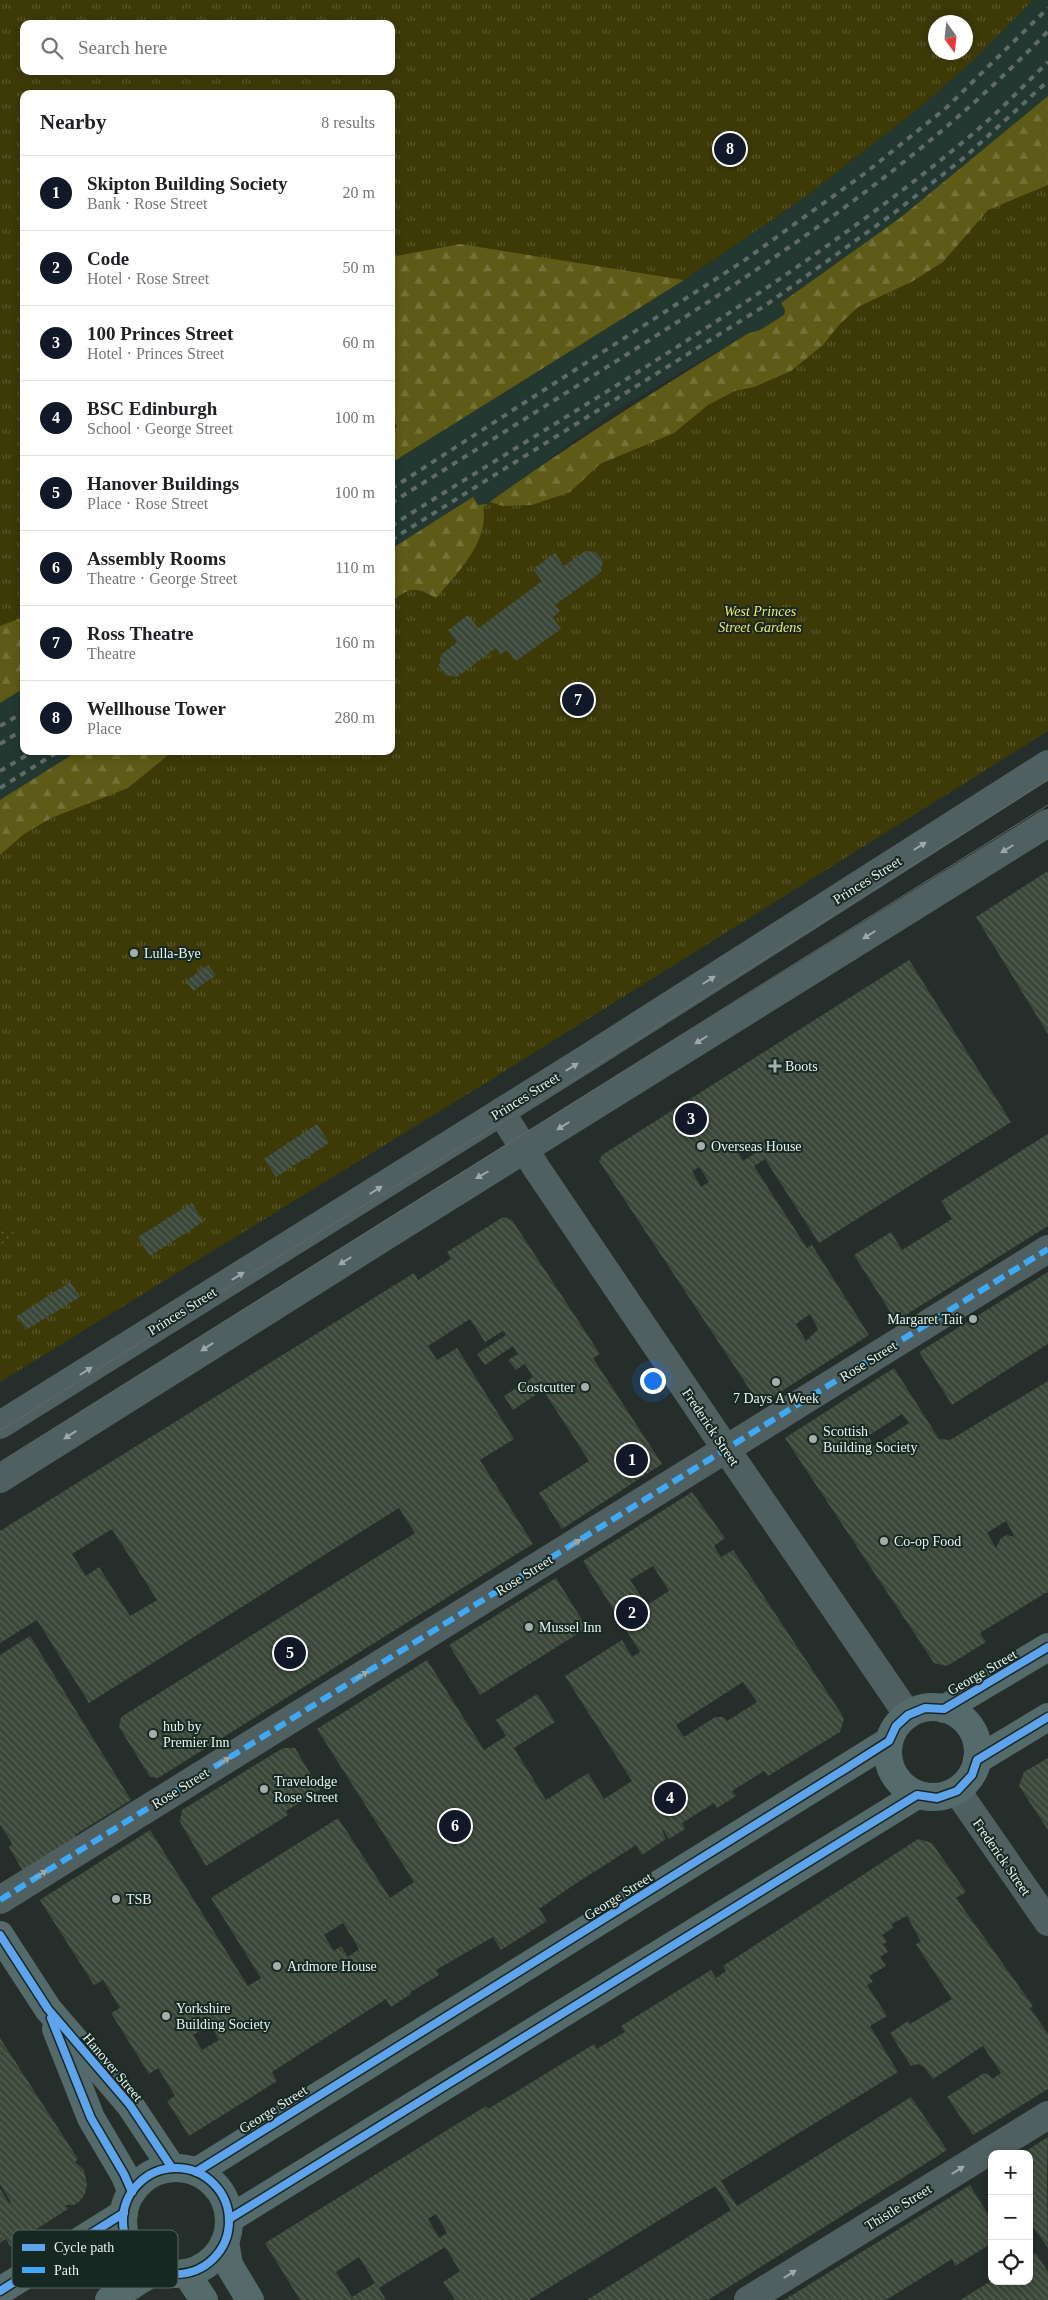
<!DOCTYPE html>
<html lang="en">
<head>
<meta charset="utf-8">
<style>
  body { margin:0; font-family:Georgia,serif; background:#f6f6f6; color:#202124 }
  .controls { position:absolute; right:15px; bottom:15px; display:grid; overflow:hidden; border-radius:10px; box-shadow:0 2px 8px #0003 }
  .controls button { width:45px; height:45px; display:grid; place-items:center; padding:0; border:0; border-bottom:1px solid #e0e0e0; background:#fff; color:#202124; font:25px sans-serif }
  .compass { position:absolute; left:928px; top:15px; width:45px; height:45px; border-radius:50%; background:#fff; box-shadow:0 2px 8px #0003; rotate:165deg }
  .you { position:absolute; left:652px; top:1380px; width:18px; height:18px; margin:-12px; border:4px solid #fff; border-radius:50%; background:#1a73e8; box-shadow:0 0 0 8px #1a73e833 }
  .badge { display:grid; place-items:center; width:32px; height:32px; border-radius:50%; background:#111827; color:#fff; font-size:16px; font-weight:700 }
  .pin { position:absolute; translate:-50% -50%; border:2px solid #fff; box-shadow:0 1px 5px #0006 }
  .list { margin:0; padding:0; list-style:none }
  h2 { display:flex; justify-content:space-between; align-items:center; height:65px; margin:0; padding:0 20px; font-size:21px }
  h2 small { font-size:16px; font-weight:400; color:#757577 }
  .list li { display:grid; grid-template-columns:32px 1fr auto; gap:15px; align-items:center; box-sizing:border-box; height:75px; padding:0 20px; border-top:1px solid #e0e0e0 }
  .list b { display:block; font-size:19px; white-space:nowrap }
  .list p { margin:0; font-size:16px; white-space:nowrap; color:#757577 }
  .list em { font-size:16px; font-style:normal; color:#757577 }
  .icon { flex:none; width:28px; height:28px; fill:none; stroke:currentColor; stroke-width:2; stroke-linecap:round; stroke-linejoin:round }
  .map { position:relative; flex:none; width:1048px; height:2300px; overflow:hidden }
  .search { position:absolute; background:#fff; box-shadow:0 2px 8px #0003; left:20px; top:20px; width:375px; height:55px; display:flex; align-items:center; gap:12px; box-sizing:border-box; padding:0 18px; border-radius:10px; color:#757577; font-size:19px }
  .panel { position:absolute; background:#fff; box-shadow:0 2px 8px #0003; left:20px; top:90px; width:375px; height:665px; border-radius:10px }
  .map>svg:first-child { display:block }
  .built { fill:#223830 }
  .grass { fill:url(#grass-tufts); fill-rule:evenodd }
  .forest { fill:url(#forest-firs) }
  .garden { fill:url(#garden-dots) }
  .building { fill:url(#building-back-hatch); fill-rule:evenodd }
  .lines { fill:none; stroke-linecap:round; stroke-linejoin:round }
  .street { stroke:#505f60; stroke-width:28 }
  .secondary { stroke:#556a6b; stroke-width:28 }
  .tram { stroke:#606a6a; stroke-width:1 }
  .rail { stroke:#606a6a; stroke-width:4; stroke-dasharray:6 6; stroke-linecap:butt }
  .quiet { stroke:#3fa9f5; stroke-width:6; stroke-dasharray:12 6; stroke-linecap:butt }
  .cycleway-casing { stroke:#172822; stroke-width:11 }
  .cycleway { stroke:#60a3ed; stroke-width:8 }
  .oneway { fill:#9ca9a8 }
  .poi-dot { fill:#a4aeaa; stroke:#172822; stroke-width:2 }
  .labels { text-anchor:middle; stroke-width:4; stroke-linejoin:round; paint-order:stroke }
  .park-label { font-size:14px; font-style:italic; fill:#f3e96b; stroke:#172822 }
  .street-label { font-size:14px; fill:#e9f3ef; stroke:#172822 }
  .poi-label { font-size:14px; fill:#e9f3ef; stroke:#172822; text-anchor:start }
  .key { fill:#172822; stroke:#566560; stroke-width:1 }
  .key-label { font-size:14px; fill:#e9f3ef }
</style>
</head>
<body>
<div class="map">
<svg width="1048" height="2300" viewBox="0 0 1048 2300">
  <defs>
    <pattern id="grass-tufts" width="24" height="20" patternUnits="userSpaceOnUse" patternTransform="scale(1.25)"><rect width="24" height="20" fill="#3d3a08"/><path d="M3 7l-1-3M5 7V3M7 7l1-3M15 17l-1-3M17 17v-4M19 17l1-3" fill="none" stroke="#59572c"/></pattern>
    <pattern id="forest-firs" width="22" height="20" patternUnits="userSpaceOnUse" patternTransform="scale(1.25)"><rect width="22" height="20" fill="#5e5a17"/><path d="M5 1l3.5 6h-7zM16 11l3.5 6h-7z" fill="#757239"/></pattern>
    <pattern id="garden-dots" width="8" height="8" patternUnits="userSpaceOnUse" patternTransform="scale(1.25)"><rect width="8" height="8" fill="#3d3a08"/><path d="M2 2h.1M6 6h.1" fill="none" stroke="#59572c" stroke-width="1.8" stroke-linecap="round"/></pattern>
    <pattern id="building-back-hatch" width="6" height="6" patternUnits="userSpaceOnUse" patternTransform="scale(1.25)"><rect width="6" height="6" fill="#3a4739"/><path d="M-1 5l2 2M0 0l6 6M5-1l2 2" fill="none" stroke="#566256"/></pattern>
  </defs>
  <rect width="100%" height="100%" fill="#252e2b"/>
  <g class="built">
    <polygon points="1033,0 1048,0 1048,96 900,218 781,303 785,310 784,315 760,330 747,334 616,410 487,504 478,505 472,497 391,549 391,463 684,280 804,198 919,108 976,58"/>
    <polygon points="24,688 24,751 78,751 0,800 0,703"/>
  </g>
  <g class="grass">
    <path d="M0 0H1033L976 58 919 108 804 198 684 280 391 463V94H24V688L0 703ZM936 22H966V52H936ZM24 24H391V71H24Z"/>
    <path d="M1048 96V731L484 1084 0 1382V800L78 751H391V549L473 497 478 505 487 504C571 443 659 389 747 334L760 330 784 315 785 310 781 303 900 218Z"/>
  </g>
  <g class="forest">
    <path d="M1048 96V185L988 210 943 262 913 281 858 307 839 325 823 345 791 371 754 387 735 391 708 405 674 433 600 464 570 492 532 505 503 506 490 502 483 507C490 541 456 575 436 598 415 586 410 587 391 602V549L473 497 478 505 487 504C571 443 659 389 747 334L760 330 784 315 785 310 781 303 900 218Z"/>
    <polygon points="460,244 684,280 391,463 391,432 397,427 391,414 391,257"/>
    <polygon points="24,617 24,688 0,703 0,626"/>
    <polygon points="78,751 173,751 128,788 51,818 24,834 0,855 0,800"/>
  </g>
  <polygon class="garden" points="0,1228 20,1230 0,1248"/>
  <g class="building">
    <polygon points="729,139 741,146 730,157 720,147"/>
    <polygon points="585,551 596,552 603,561 601,572 555,605 560,611 553,617 561,629 516,661 507,650 500,655 496,648 457,677 445,675 439,666 441,655 457,642 448,630 468,615 478,628 480,627 542,581 533,569 555,553 564,566"/>
    <polygon points="1048,871 1048,1034 976,917"/>
    <path d="M909 960 1011 1122 819 1243 765 1159 754 1166 807 1248 812 1245 869 1335 760 1405 599 1161 602 1155ZM747 1143 754 1154 743 1161 737 1150ZM699 1167 709 1182 701 1187 692 1171ZM810 1314 818 1329 806 1341 796 1324Z"/>
    <polygon points="208,965 216,975 193,991 186,981"/>
    <polygon points="317,1124 329,1143 276,1177 264,1159"/>
    <polygon points="1048,1134 1048,1226 896,1321 854,1255 891,1232 902,1250 952,1219 941,1201"/>
    <polygon points="192,1203 203,1222 150,1256 138,1237"/>
    <path d="M503 1217 512 1220 600 1354 593 1358 662 1464 562 1529 539 1493 589 1461 543 1390 513 1410 504 1396 533 1377 525 1364 516 1370 508 1360 518 1354 513 1346 485 1365 477 1354 506 1335 503 1331 485 1342 470 1319 428 1346 437 1360 457 1348 514 1439 480 1460 533 1544 158 1778 150 1777 119 1727 121 1717 415 1533 399 1508 89 1703 37 1620 0 1643V1531L414 1273 418 1280 451 1259 447 1252ZM112 1529 157 1600 130 1616 99 1567 86 1576 72 1554Z"/>
    <polygon points="1048,1272 1048,1344 952,1405 919,1352"/>
    <polygon points="70,1282 80,1297 26,1330 17,1316"/>
    <path d="M894 1368 939 1439 950 1440 1048 1381V1594L1047 1592 980 1633 986 1642 947 1666 934 1663 785 1438ZM902 1414 909 1423 874 1446 868 1436ZM1006 1521 1015 1537 1007 1535 1001 1538 996 1548 987 1533Z"/>
    <path d="M692 1492 725 1538 714 1546 721 1557 733 1550 841 1713 844 1719 840 1732 768 1776 764 1771 732 1791 736 1796 717 1808 714 1803 682 1823 685 1829 669 1839 663 1830 662 1831 666 1839 642 1855 636 1845 572 1886 539 1909 547 1921 501 1950 493 1937 436 1970 439 1975 414 1990 410 1992 411 1994 391 2007 386 1999 272 2072 277 2081 189 2136 167 2101 175 2096 158 2068 149 2074 111 2013 120 2008 103 1980 94 1985 40 1900 150 1830 248 1986 261 1978 211 1898 324 1827 338 1818 390 1898 414 1882 317 1729 427 1660 484 1750 506 1736 496 1720 537 1694 555 1722 514 1748 546 1800 588 1773 604 1799 632 1781 565 1676 622 1640 632 1657 640 1652 583 1561ZM653 1566 669 1591 647 1605 630 1580ZM743 1682 757 1702 727 1721 723 1717H715L684 1737 676 1725ZM343 1923 359 1949 348 1957 341 1946 334 1951 324 1935ZM210 2025 219 2040 202 2050 193 2035Z"/>
    <polygon points="556,1578 587,1628 480,1695 449,1645"/>
    <polygon points="30,1636 131,1800 75,1835 77,1840 24,1873 9,1847 12,1843 0,1825 0,1655"/>
    <polygon points="283,1748 295,1748 320,1790 286,1811 288,1815 206,1866 180,1822 182,1810"/>
    <polygon points="1048,1758 1048,1830 1019,1786 1024,1772"/>
    <path d="M918 1839 932 1843 966 1892 956 1898 1033 2006 1030 2008 1048 2034V2089L973 2135 947 2097 984 2073 989 2075 992 2079 1001 2073 983 2046 933 2079 924 2067 918 2064 911 2066 890 2033 908 2021 910 2024 952 1999 916 1944 921 1942 907 1916 891 1924 893 1928 882 1935 887 1942 883 1944 888 1952 880 1957 886 1966 869 1976 873 1982 867 1985 887 2016 870 2026 898 2072 721 2181 737 2206 911 2097 947 2150 708 2300H587L731 2210 715 2186 529 2300H455L443 2282 460 2271 445 2247 379 2288 386 2300H300L265 2243 486 2106 488 2109 594 2044 597 2049 605 2044 625 2032 621 2026 711 1970 716 1978 726 1971 723 1966ZM436 2214 447 2233 439 2238 428 2219ZM359 2257 375 2283 352 2297 336 2272Z"/>
    <polygon points="0,2038 78,2159 75,2162 84,2170 87,2184 85,2194 80,2201 74,2205 65,2205 68,2209 10,2246 6,2239 0,2243 0,2189 9,2203 11,2202 0,2184"/>
    <polygon points="1048,2137 1047,2175 1048,2248 1029,2221 1029,2154 1021,2154"/>
    <polygon points="970,2185 992,2221 992,2243 955,2266 952,2259 886,2300 784,2300"/>
    <polygon points="1036,2253 1048,2272 1048,2300 960,2300 991,2281 1029,2281 1029,2257"/>
  </g>
  <g class="lines">
    <g class="street">
      <polyline points="501,1112 537,1169 726,1449 908,1715"/>
      <polyline points="0,1425 587,1058 1048,764"/>
      <path d="M0 1479C348 1258 698 1042 1048 823"/>
      <polyline points="957,1791 1048,1922"/>
      <polyline points="0,1900 1048,1249"/>
      <polyline points="748,2300 1048,2115"/>
    </g>
    <g class="secondary">
      <circle cx="933" cy="1752" r="45"/>
      <polyline points="944,1709 1048,1647"/>
      <polyline points="977,1760 1048,1717"/>
      <polyline points="0,1935 48,2009 130,2105 172,2168"/>
      <polyline points="56,2029 91,2118 124,2174 132,2192"/>
      <circle cx="176" cy="2221" r="53"/>
      <polyline points="196,2172 889,1741"/>
      <polyline points="229,2219 917,1795"/>
      <polyline points="225,2241 229,2265 250,2300"/>
      <polyline points="186,2273 204,2300"/>
      <polyline points="0,2291 124,2213"/>
      <polyline points="109,2300 156,2270"/>
    </g>
    <g class="tram">
      <polyline points="0,1431 217,1294 577,1077 1048,780"/>
      <polyline points="0,1462 1048,805"/>
    </g>
    <g class="rail">
      <polyline points="391,489 742,262 864,174 946,108 1048,8"/>
      <path d="M391 503C470 454 548 404 626 355 775 260 925 160 1048 31"/>
      <path d="M391 526C587 402 790 286 969 137 997 114 1022 87 1048 62"/>
      <polyline points="391,540 766,305 894,213 965,157 1048,81"/>
      <polyline points="0,726 24,712"/>
      <polyline points="0,744 24,729"/>
      <polyline points="0,771 34,751"/>
      <polyline points="0,788 59,751"/>
    </g>
    <polyline class="quiet" points="0,1900 1048,1249"/>
    <g class="cycleway-casing">
      <g id="cycleway">
        <polyline points="0,1935 48,2009 130,2105 172,2168"/>
        <polyline points="51,2018 91,2118 124,2174 132,2192"/>
        <circle cx="176" cy="2221" r="53"/>
        <polyline points="196,2172 845,1769 889,1741 896,1726 908,1715 925,1708 944,1709 1048,1647"/>
        <polyline points="229,2219 917,1795 937,1798 957,1791 972,1775 977,1760 1048,1717"/>
        <polyline points="0,2291 124,2213"/>
      </g>
    </g>
    <use href="#cycleway" class="cycleway"/>
  </g>
  <defs><path id="oneway-solid" d="M-6-.8H1V-3.2L6.5 0L1 3.2V.8H-6Z" transform="scale(1.25)"/></defs>
  <g class="oneway">
    <use href="#oneway-solid" transform="translate(920 846) rotate(-32)"/>
    <use href="#oneway-solid" transform="translate(1007 849) rotate(148)"/>
    <use href="#oneway-solid" transform="translate(869 935) rotate(148)"/>
    <use href="#oneway-solid" transform="translate(709 980) rotate(-32)"/>
    <use href="#oneway-solid" transform="translate(701 1040) rotate(148)"/>
    <use href="#oneway-solid" transform="translate(572 1067) rotate(-31)"/>
    <use href="#oneway-solid" transform="translate(563 1126) rotate(148)"/>
    <use href="#oneway-solid" transform="translate(482 1175) rotate(150)"/>
    <use href="#oneway-solid" transform="translate(376 1190) rotate(-32)"/>
    <use href="#oneway-solid" transform="translate(345 1261) rotate(148)"/>
    <use href="#oneway-solid" transform="translate(238 1276) rotate(-32)"/>
    <use href="#oneway-solid" transform="translate(207 1347) rotate(147)"/>
    <use href="#oneway-solid" transform="translate(86 1371) rotate(-32)"/>
    <use href="#oneway-solid" transform="translate(70 1435) rotate(147)"/>
    <use href="#oneway-solid" transform="translate(575 1543) rotate(-32)"/>
    <use href="#oneway-solid" transform="translate(362 1675) rotate(-32)"/>
    <use href="#oneway-solid" transform="translate(224 1761) rotate(-32)"/>
    <use href="#oneway-solid" transform="translate(41 1874) rotate(-32)"/>
    <use href="#oneway-solid" transform="translate(958 2170) rotate(-32)"/>
    <use href="#oneway-solid" transform="translate(790 2274) rotate(-32)"/>
  </g>
  <g class="poi-dot">
    <circle cx="134" cy="953" r="5"/>
    <path d="M772.5 1058.5h5v5h5v5h-5v5h-5v-5h-5v-5h5z"/>
    <circle cx="701" cy="1146" r="5"/>
    <circle cx="973" cy="1319" r="5"/>
    <circle cx="776" cy="1382" r="5"/>
    <circle cx="585" cy="1387" r="5"/>
    <circle cx="813" cy="1439" r="5"/>
    <circle cx="884" cy="1541" r="5"/>
    <circle cx="529" cy="1627" r="5"/>
    <circle cx="153" cy="1734" r="5"/>
    <circle cx="264" cy="1789" r="5"/>
    <circle cx="116" cy="1899" r="5"/>
    <circle cx="277" cy="1966" r="5"/>
    <circle cx="166" cy="2016" r="5"/>
  </g>
  <g class="labels">
    <g class="park-label">
      <text x="760" y="616">West Princes<tspan x="760" dy="16">Street Gardens</tspan></text>
    </g>
    <g class="street-label">
      <text transform="translate(867 880) rotate(-32)" y="5">Princes Street</text>
      <text transform="translate(525 1096) rotate(-32)" y="5">Princes Street</text>
      <text transform="translate(182 1311) rotate(-32)" y="5">Princes Street</text>
      <text transform="translate(868 1361) rotate(-32)" y="5">Rose Street</text>
      <text transform="translate(711 1427) rotate(56)" y="5">Frederick Street</text>
      <text transform="translate(524 1575) rotate(-32)" y="5">Rose Street</text>
      <text transform="translate(982 1672) rotate(-30)" y="5">George Street</text>
      <text transform="translate(180 1788) rotate(-32)" y="5">Rose Street</text>
      <text transform="translate(1002 1857) rotate(55)" y="5">Frederick Street</text>
      <text transform="translate(618 1896) rotate(-32)" y="5">George Street</text>
      <text transform="translate(113 2067) rotate(50)" y="5">Hanover Street</text>
      <text transform="translate(273 2109) rotate(-32)" y="5">George Street</text>
      <text transform="translate(898 2207) rotate(-32)" y="5">Thistle Street</text>
    </g>
    <g class="poi-label">
      <text x="144" y="958">Lulla-Bye</text>
      <text x="785" y="1071">Boots</text>
      <text x="711" y="1151">Overseas House</text>
      <text x="963" y="1324" text-anchor="end">Margaret Tait</text>
      <text x="575" y="1392" text-anchor="end">Costcutter</text>
      <text x="776" y="1403" text-anchor="middle">7 Days A Week</text>
      <text x="823" y="1436">Scottish<tspan x="823" dy="16">Building Society</tspan></text>
      <text x="894" y="1546">Co-op Food</text>
      <text x="539" y="1632">Mussel Inn</text>
      <text x="163" y="1731">hub by<tspan x="163" dy="16">Premier Inn</tspan></text>
      <text x="274" y="1786">Travelodge<tspan x="274" dy="16">Rose Street</tspan></text>
      <text x="126" y="1904">TSB</text>
      <text x="287" y="1971">Ardmore House</text>
      <text x="176" y="2013">Yorkshire<tspan x="176" dy="16">Building Society</tspan></text>
    </g>
  </g>
  <rect x="12" y="2230" width="166" height="58" rx="8" class="key"/>
  <rect x="22" y="2244" width="23" height="7" fill="#60a3ed"/>
  <rect x="22" y="2267" width="23" height="6" fill="#3fa9f5"/>
  <g class="key-label">
    <text x="54" y="2252">Cycle path</text>
    <text x="54" y="2275">Path</text>
  </g>
</svg>
<div class="controls">
<button>+</button>
<button>−</button>
<button><svg class="icon" aria-label="locate" viewBox="0 0 24 24"><circle cx="12" cy="12" r="6"/><path d="M12 2v4M12 18v4M2 12h4M18 12h4"/></svg></button>
</div>
<svg class="compass" viewBox="-18 -18 36 36"><path d="M0-13l5 13h-10z" fill="#e53935"/><path d="M0 13l5-13h-10z" fill="#757577"/></svg>
<div class="you"></div>
<div class="pin badge" style="left:632px;top:1460px">1</div>
<div class="pin badge" style="left:632px;top:1613px">2</div>
<div class="pin badge" style="left:691px;top:1119px">3</div>
<div class="pin badge" style="left:670px;top:1798px">4</div>
<div class="pin badge" style="left:290px;top:1653px">5</div>
<div class="pin badge" style="left:455px;top:1826px">6</div>
<div class="pin badge" style="left:578px;top:700px">7</div>
<div class="pin badge" style="left:730px;top:149px">8</div>
<div class="search"><svg class="icon" aria-label="search" viewBox="0 0 24 24"><circle cx="10" cy="10" r="6"/><path d="M15 15l6 6"/></svg>Search here</div>
<section class="panel">
<h2>Nearby<small>8 results</small></h2>
<ul class="list">
<li><span class="badge">1</span><div><b>Skipton Building Society</b><p>Bank · Rose Street</p></div><em>20 m</em></li>
<li><span class="badge">2</span><div><b>Code</b><p>Hotel · Rose Street</p></div><em>50 m</em></li>
<li><span class="badge">3</span><div><b>100 Princes Street</b><p>Hotel · Princes Street</p></div><em>60 m</em></li>
<li><span class="badge">4</span><div><b>BSC Edinburgh</b><p>School · George Street</p></div><em>100 m</em></li>
<li><span class="badge">5</span><div><b>Hanover Buildings</b><p>Place · Rose Street</p></div><em>100 m</em></li>
<li><span class="badge">6</span><div><b>Assembly Rooms</b><p>Theatre · George Street</p></div><em>110 m</em></li>
<li><span class="badge">7</span><div><b>Ross Theatre</b><p>Theatre</p></div><em>160 m</em></li>
<li><span class="badge">8</span><div><b>Wellhouse Tower</b><p>Place</p></div><em>280 m</em></li>
</ul>
</section>
</div>
</body>
</html>
